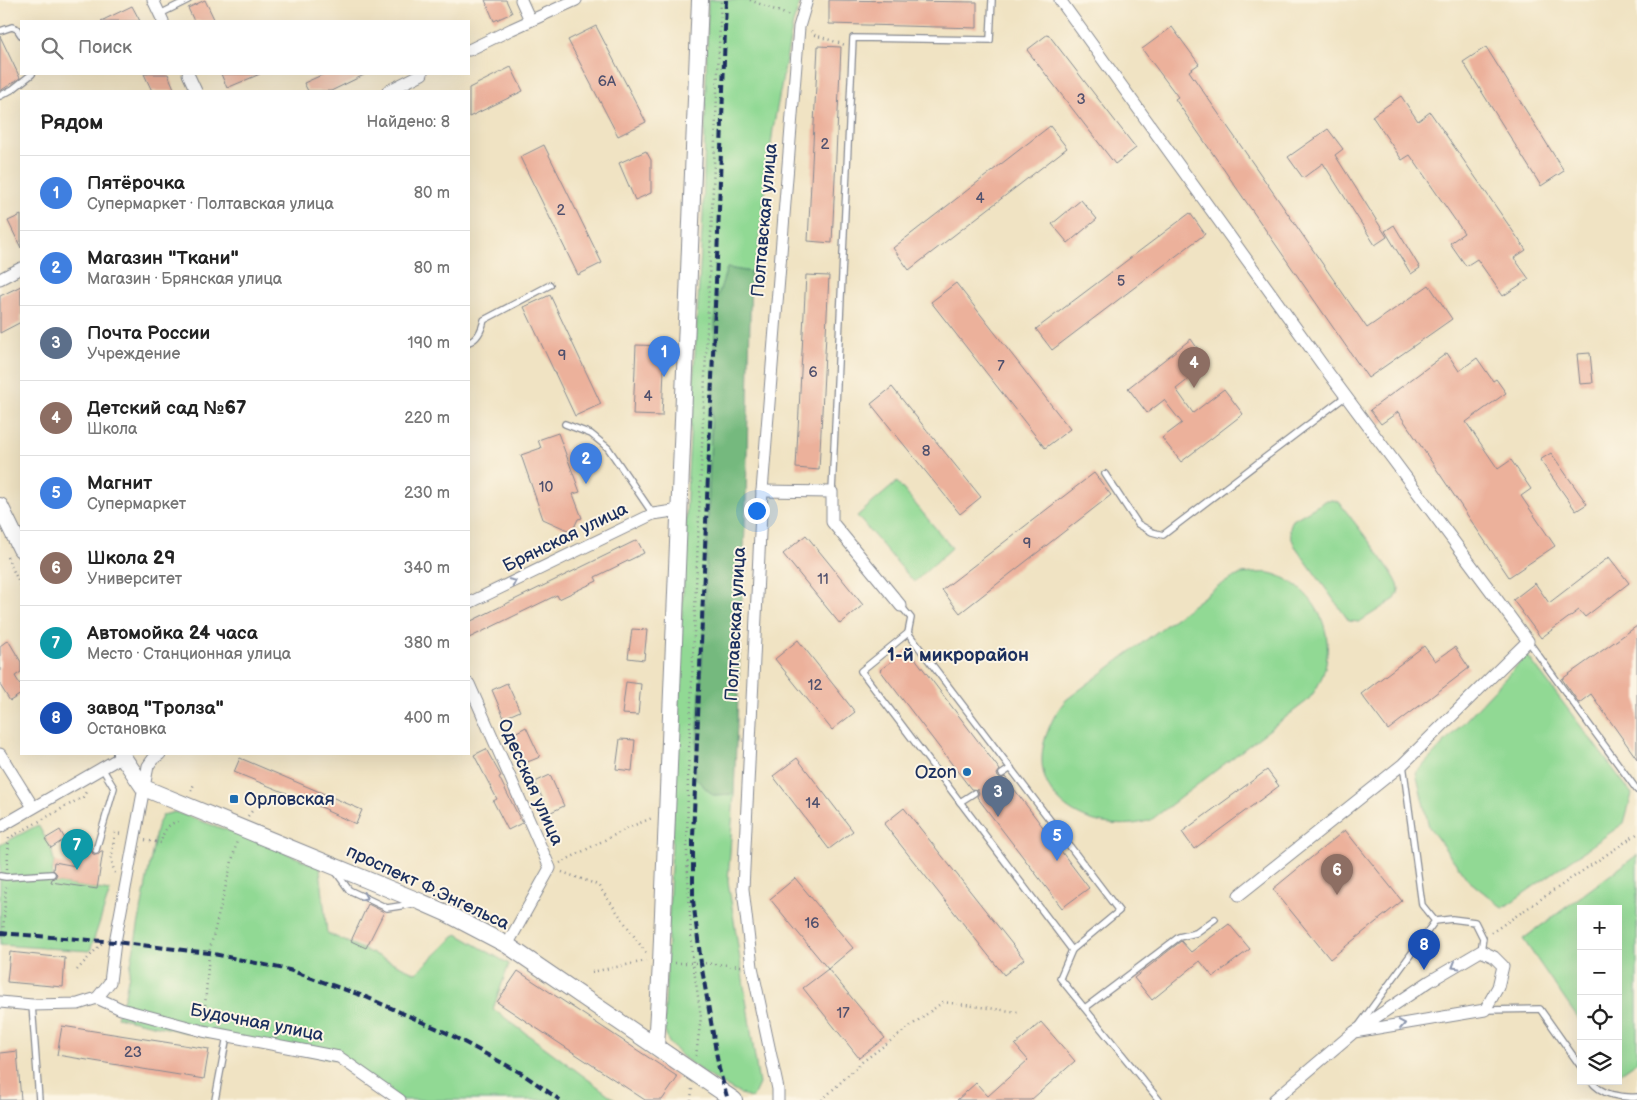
<!DOCTYPE html>
<html lang="ru">
<head>
<meta charset="utf-8">
<style>
  body { margin:0; font-family:"Balsamiq Sans",sans-serif; background:#f6f6f6; color:#222 }
  .controls { position:absolute; right:15px; bottom:15px; display:grid; overflow:hidden; border-radius:0px; box-shadow:0 5px 20px #0002 }
  .controls button { width:45px; height:45px; display:grid; place-items:center; padding:0; border:0; border-bottom:1px solid #e0e0e0; background:#fff; color:#222; font:25px sans-serif }
  .you { position:absolute; left:756px; top:510px; width:18px; height:18px; margin:-12px; border:4px solid #fff; border-radius:50%; background:#1a73e8; box-shadow:0 0 0 8px #1a73e833 }
  .badge { display:grid; place-items:center; width:32px; height:32px; border-radius:50%; background:#1f6fb2; color:#fff; font-size:16px; font-weight:700 }
  .pin { position:absolute; translate:-50% -41px; filter:drop-shadow(0 1px 2px #0008) }
  .pin::after { content:''; position:absolute; top:26px; width:18px; height:15px; background:inherit; clip-path:polygon(0 0,100% 0,50% 100%) }
  .list { margin:0; padding:0; list-style:none }
  h2 { display:flex; justify-content:space-between; align-items:center; height:65px; margin:0; padding:0 20px; font-size:21px }
  h2 small { font-size:16px; font-weight:400; color:#767676 }
  .list li { display:grid; grid-template-columns:32px 1fr auto; gap:15px; align-items:center; box-sizing:border-box; height:75px; padding:0 20px; border-top:1px solid #e0e0e0 }
  .list b { display:block; font-size:19px; white-space:nowrap }
  .list p { margin:0; font-size:16px; white-space:nowrap; color:#767676 }
  .list em { font-size:16px; font-style:normal; color:#767676 }
  .icon { flex:none; width:28px; height:28px; fill:none; stroke:currentColor; stroke-width:2; stroke-linecap:round; stroke-linejoin:round }
  .map { position:relative; flex:none; width:1637px; height:1100px; overflow:hidden }
  .search { position:absolute; background:#fff; box-shadow:0 5px 20px #0002; left:20px; top:20px; width:450px; height:55px; display:flex; align-items:center; gap:12px; box-sizing:border-box; padding:0 18px; border-radius:0px; color:#767676; font-size:19px }
  .panel { position:absolute; background:#fff; box-shadow:0 5px 20px #0002; left:20px; top:90px; width:450px; height:665px; border-radius:0px }
  .map>svg:first-child { display:block }
  .green { fill:#91d994; stroke:#568479 }
  .forest { fill:#74b97e; stroke:#48746e }
  .building { fill:#ecb19b }
  .lines { fill:none; stroke-linecap:round; stroke-linejoin:round }
  .lane-casing { stroke:#868990; stroke-width:8 }
  .street-casing { stroke:#868990; stroke-width:13 }
  .secondary-casing { stroke:#868990; stroke-width:18 }
  .path { stroke:#868990; stroke-width:2.5; stroke-dasharray:1 4; stroke-linecap:butt }
  .lane { stroke:#fff; stroke-width:5.5 }
  .street { stroke:#fff; stroke-width:11 }
  .secondary { stroke:#fff; stroke-width:16 }
  .rail { stroke:#1b2f5e; stroke-width:4; stroke-dasharray:8 4; stroke-linecap:butt }
  .oneway { stroke:#8d97ae }
  .poi-dot { fill:#1f6fb2; stroke:#fcf5e5; stroke-width:2 }
  .labels { text-anchor:middle; stroke-width:4; stroke-linejoin:round; paint-order:stroke }
  .number-label { font-size:15px; fill:#4f506d }
  .street-label { font-size:18px; fill:#1b2f5e; stroke:#fcf5e5 }
  .poi-label { font-size:18px; fill:#1b2f5e; stroke:#fcf5e5; text-anchor:end }
  .neighbourhood-label { font-size:19px; font-weight:bold; fill:#1b2f5e; stroke:#fcf5e5 }
</style>
</head>
<body>
<div class="map">
<svg width="1637" height="1100" viewBox="0 0 1637 1100">
  <rect width="100%" height="100%" fill="#fcf5e5"/>
  <filter id="ink" filterUnits="userSpaceOnUse"><feTurbulence type="fractalNoise" baseFrequency=".02" numOctaves="2"/><feDisplacementMap in="SourceGraphic" scale="10" xChannelSelector="R" yChannelSelector="G"/><feConvolveMatrix kernelMatrix="1 2 1 2 8 2 1 2 1" color-interpolation-filters="sRGB"/></filter>
  <filter id="wash" filterUnits="userSpaceOnUse"><feTurbulence type="fractalNoise" baseFrequency=".0096" numOctaves="4" result="noise"/><feDisplacementMap in="SourceGraphic" scale="20" xChannelSelector="R" yChannelSelector="G"/><feGaussianBlur stdDeviation="1.12" result="paint"/><feColorMatrix in="noise" values="0 0 0 0 0 0 0 0 0 0 0 0 0 0 0 0 0 1.4 0 .05"/><feComposite in="paint" operator="in"/></filter>
  <g filter="url(#wash)">
    <rect width="100%" height="100%" fill="#f0e3c3"/>
    <g class="green">
      <path d="M708 0H801L793 23 773 129 756 269 751 272 727 268 716 302 703 645 695 778 713 795 734 794 728 881 759 1084 752 1099C727 1089 688 1065 670 1044 667 1040 666 1034 664 1029L688 473 703 216Z"/>
      <polygon points="897,482 952,548 914,582 857,516"/>
      <path d="M1327 500H1333L1340 503C1350 518 1397 574 1399 588 1399 592 1397 595 1395 599L1359 622 1349 621 1295 546C1291 537 1287 529 1293 520Z"/>
      <path d="M1254 573C1259 573 1264 572 1269 573 1279 575 1289 580 1296 586 1333 613 1338 667 1307 701L1151 820C1096 838 1024 802 1046 736 1051 722 1056 711 1066 700L1218 586 1241 574Z"/>
      <polygon points="1527,655 1632,794 1624,823 1503,908 1468,880 1429,827 1416,773"/>
      <polygon points="175,812 264,843 320,868 327,933 416,973 457,934 509,964 493,1009 616,1100 397,1100 339,1060 203,1036 117,1017 125,995 157,826 163,815"/>
      <polygon points="38,825 51,848 54,862 51,882 110,891 90,951 0,945 0,845"/>
      <polygon points="1637,855 1637,1062 1618,1075 1618,909 1581,909 1581,1023 1523,939"/>
    </g>
    <polygon class="forest" points="727,268 751,272 746,502 734,794 713,795 695,778 703,645 716,302"/>
    <g id="blocks">
      <g class="building">
        <polygon points="205,0 215,21 194,21 188,8"/>
        <polygon points="485,0 506,0 512,13 494,21"/>
        <polygon points="829,0 977,2 977,28 829,24"/>
        <polygon points="132,6 140,21 101,21"/>
        <polygon points="596,26 646,122 618,136 568,40"/>
        <polygon points="1172,27 1199,64 1189,71 1367,328 1429,285 1452,319 1368,378 1175,99 1178,97 1142,49"/>
        <polygon points="1048,34 1136,148 1115,164 1027,50"/>
        <polygon points="0,36 20,78 0,91"/>
        <polygon points="818,46 841,47 832,243 808,241"/>
        <polygon points="1486,47 1564,171 1541,186 1463,62"/>
        <polygon points="511,67 523,91 469,117 469,88"/>
        <polygon points="144,74 168,74 175,91 152,91"/>
        <polygon points="221,74 260,74 227,88"/>
        <polygon points="324,74 366,74 331,91 308,91 304,83"/>
        <polygon points="1401,96 1418,121 1430,112 1526,250 1514,258 1529,279 1503,296 1477,259 1466,266 1450,243 1464,233 1410,155 1402,160 1372,116"/>
        <polygon points="1050,126 1067,148 909,270 893,248"/>
        <polygon points="1328,129 1343,149 1335,155 1387,237 1375,245 1323,163 1303,178 1288,157"/>
        <polygon points="544,145 602,263 578,275 520,157"/>
        <polygon points="646,151 651,160 651,193 635,200 619,163"/>
        <polygon points="1081,200 1097,219 1068,243 1052,224"/>
        <polygon points="1190,213 1205,234 1052,350 1036,329"/>
        <polygon points="21,215 21,248 8,221"/>
        <polygon points="1394,225 1420,268 1411,274 1385,231"/>
        <polygon points="806,275 829,276 819,470 796,468"/>
        <polygon points="956,283 1070,429 1045,448 931,302"/>
        <polygon points="21,286 21,322 0,333 0,296"/>
        <polygon points="550,295 601,404 575,416 524,307"/>
        <polygon points="1191,339 1208,364 1176,389 1193,413 1224,389 1243,414 1181,462 1162,438 1182,423 1164,400 1147,413 1128,388"/>
        <polygon points="636,345 665,346 662,416 633,415"/>
        <polygon points="1447,353 1459,371 1477,358 1493,381 1496,379 1506,393 1466,422 1498,469 1511,460 1531,489 1521,496 1555,546 1509,577 1398,412 1381,424 1370,410"/>
        <polygon points="1590,353 1593,383 1580,384 1577,354"/>
        <polygon points="892,387 981,497 960,514 871,404"/>
        <polygon points="558,433 580,492 573,494 582,518 578,519 572,532 543,519 521,455 541,448 538,440"/>
        <polygon points="1551,453 1587,504 1576,511 1540,460"/>
        <polygon points="1094,473 1111,495 960,613 942,590"/>
        <polygon points="806,535 863,605 840,624 783,554"/>
        <polygon points="637,540 644,553 595,577 597,581 559,599 557,595 469,638 469,622"/>
        <polygon points="1609,557 1629,583 1585,617 1579,610 1541,638 1513,600 1535,583 1549,603"/>
        <polygon points="1637,626 1637,759 1591,694 1579,703 1562,679"/>
        <polygon points="632,629 647,630 644,660 628,658"/>
        <polygon points="8,640 21,662 21,672 15,676 21,686 21,694 10,701 0,685 0,646"/>
        <polygon points="798,640 855,712 832,730 775,659"/>
        <polygon points="1424,646 1435,661 1455,647 1469,668 1388,730 1361,694"/>
        <polygon points="908,649 1000,770 997,774 998,777 1002,779 1005,777 1089,888 1062,908 977,797 979,793 978,790 971,789 880,670"/>
        <polygon points="626,682 641,684 638,715 622,714"/>
        <polygon points="507,683 520,711 504,718 492,690"/>
        <polygon points="526,727 540,757 525,763 513,734"/>
        <polygon points="620,739 635,740 632,771 616,769"/>
        <polygon points="486,749 501,776 499,777 522,823 508,830 493,801 497,799 474,755"/>
        <polygon points="240,758 362,810 356,824 327,811 328,810 234,772"/>
        <polygon points="797,758 853,831 829,849 773,776"/>
        <polygon points="1267,770 1279,786 1194,849 1182,832"/>
        <polygon points="550,775 564,806 549,813 535,782"/>
        <polygon points="904,808 1024,959 1004,975 884,824"/>
        <polygon points="60,830 65,839 51,848 45,839"/>
        <polygon points="1345,830 1402,901 1330,959 1273,889"/>
        <polygon points="79,848 91,850 92,853 95,855 99,854 101,851 103,851 97,889 51,882 52,879 55,878 57,874 53,870 54,862 76,866"/>
        <polygon points="795,878 853,948 828,969 770,899"/>
        <polygon points="368,904 384,912 366,948 351,941"/>
        <polygon points="1229,924 1250,949 1213,977 1200,961 1152,1000 1134,978 1181,941 1191,952"/>
        <polygon points="10,952 65,958 63,987 7,982"/>
        <polygon points="828,969 885,1038 859,1058 803,988"/>
        <polygon points="518,971 678,1077 662,1100 645,1100 497,1002"/>
        <polygon points="1041,1022 1075,1061 1031,1100 957,1100 976,1083 988,1096 1028,1060 1015,1045"/>
        <polygon points="62,1026 209,1049 204,1079 57,1055"/>
        <polygon points="17,1051 21,1100 0,1100 0,1053"/>
      </g>
    </g>
  </g>
  <g filter="url(#ink)">
    <use href="#blocks" fill-opacity="0" stroke="#868990" stroke-width="1"/>
    <g class="lines">
      <g class="lane-casing">
        <g id="lane">
          <polyline points="160,14 188,0"/>
          <polyline points="0,31 12,27 17,29 21,35"/>
          <polyline points="0,96 13,89 32,74"/>
          <path d="M469 342C478 339 482 329 484 320L550 285"/>
          <polyline points="565,424 591,434 608,448 653,514"/>
          <polyline points="1105,474 1138,524 1152,532 1163,535 1346,396"/>
          <polyline points="832,492 853,38 990,40 992,0"/>
          <polyline points="901,606 911,618 908,633 861,671 1072,950 1060,978 1159,1100"/>
          <polyline points="908,633 1119,911 1072,950"/>
          <polyline points="1528,641 1637,790"/>
          <polyline points="1403,764 1422,905 1435,921"/>
          <polyline points="1002,774 1011,768"/>
          <polyline points="960,802 974,793"/>
          <polyline points="96,850 114,788 102,768"/>
          <polyline points="336,872 349,890 387,908 413,904"/>
          <polyline points="0,876 6,877 52,874"/>
          <polyline points="32,1005 39,1100"/>
          <polyline points="1085,1008 1179,937 1196,933 1215,919"/>
          <polyline points="1485,1010 1540,1009 1581,1067"/>
          <polyline points="1360,1024 1435,921 1452,919 1475,922 1483,938 1481,951"/>
          <path d="M1591 1081C1601 1095 1621 1098 1637 1097"/>
          <polyline points="215,1100 227,1036"/>
        </g>
      </g>
      <g class="street-casing">
        <g id="street">
          <polyline points="153,0 163,21"/>
          <polyline points="521,0 530,20"/>
          <polyline points="1060,0 1324,367 1528,641 1403,764 1239,895"/>
          <polyline points="469,50 512,29 576,0"/>
          <polyline points="188,74 196,91"/>
          <polyline points="388,91 422,74"/>
          <polyline points="0,279 21,268"/>
          <polyline points="762,491 832,492 832,522 901,606"/>
          <polyline points="469,603 653,514 680,510"/>
          <polyline points="469,684 550,868 507,945"/>
          <polyline points="0,754 33,807"/>
          <polyline points="0,827 123,756"/>
          <polyline points="97,998 121,1009 203,1031 339,1057 400,1100"/>
          <polyline points="0,1002 32,1005 78,1004 97,998 110,982 115,942 148,766 153,759 160,754"/>
          <polyline points="778,1100 778,1089 752,967 743,889 762,491 799,27 807,0"/>
          <polyline points="1274,1100 1354,1032 1430,981 1481,951 1494,957 1503,966 1498,987 1485,1010 1354,1032"/>
        </g>
      </g>
      <g class="secondary-casing">
        <g id="secondary">
          <polyline points="0,506 21,549"/>
          <polyline points="121,754 144,788 421,902 446,913 507,945 734,1100"/>
          <polyline points="656,1046 661,963 700,0"/>
        </g>
      </g>
      <g class="path">
        <polyline points="750,0 790,16"/>
        <polyline points="811,31 815,35 845,45"/>
        <polyline points="7,557 21,587"/>
        <polyline points="191,791 194,784"/>
        <polyline points="248,816 252,811"/>
        <path d="M145 840 161 843C163 832 166 825 178 821L179 819"/>
        <polyline points="560,863 630,827 652,818"/>
        <polyline points="7,869 9,838 83,797 86,792"/>
        <polyline points="562,872 598,885 646,953"/>
        <polyline points="115,873 111,861 115,833 122,834"/>
        <polyline points="1491,933 1637,834"/>
        <polyline points="0,936 3,933 6,887"/>
        <polyline points="675,963 701,963 741,966"/>
        <polyline points="77,970 103,942"/>
        <polyline points="592,972 646,961"/>
        <polyline points="204,1020 209,953 237,841"/>
        <polyline points="696,1056 701,1017 692,956 687,855 688,774 721,0"/>
        <polyline points="691,1100 692,1089"/>
        <polyline points="822,1100 862,1062 943,1002 1018,1012"/>
      </g>
      <use href="#lane" class="lane"/>
      <use href="#street" class="street"/>
      <use href="#secondary" class="secondary"/>
      <g class="rail">
        <polyline points="726,0 719,210 693,837 693,900 701,963 719,1069 728,1100"/>
        <polyline points="0,933 115,942 209,953 289,970 366,997 447,1033 521,1073 560,1100"/>
      </g>
    </g>
    <defs><path id="oneway-chevron" d="M-2-3.5L2.5 0L-2 3.5" fill="none" stroke-width="1.6" stroke-linecap="round" stroke-linejoin="round" transform="scale(1.25)"/></defs>
    <g class="oneway">
      <use href="#oneway-chevron" transform="translate(513 582) rotate(-26)"/>
      <use href="#oneway-chevron" transform="translate(364 897) rotate(25)"/>
      <use href="#oneway-chevron" transform="translate(1455 966) rotate(150)"/>
      <use href="#oneway-chevron" transform="translate(1402 1024) rotate(-10)"/>
    </g>
  </g>
  <g class="poi-dot">
    <circle cx="967" cy="772" r="5"/>
    <rect x="229" y="794" width="10" height="10" rx="2.5"/>
  </g>
  <g class="labels">
    <g class="number-label">
      <text x="607" y="86">6А</text>
      <text x="1081" y="104">3</text>
      <text x="825" y="149">2</text>
      <text x="980" y="203">4</text>
      <text x="561" y="215">2</text>
      <text x="1121" y="286">5</text>
      <text x="562" y="360">9</text>
      <text x="1001" y="371">7</text>
      <text x="813" y="377">6</text>
      <text x="648" y="401">4</text>
      <text x="926" y="456">8</text>
      <text x="546" y="492">10</text>
      <text x="1027" y="548">9</text>
      <text x="823" y="584">11</text>
      <text x="815" y="690">12</text>
      <text x="813" y="808">14</text>
      <text x="812" y="928">16</text>
      <text x="843" y="1018">17</text>
      <text x="133" y="1057">23</text>
    </g>
    <g class="street-label">
      <text transform="translate(764 220) rotate(-85)" y="6">Полтавская улица</text>
      <text transform="translate(565 537) rotate(-26)" y="6">Брянская улица</text>
      <text transform="translate(735 624) rotate(-87)" y="6">Полтавская улица</text>
      <text transform="translate(531 782) rotate(66)" y="6">Одесская улица</text>
      <text transform="translate(428 887) rotate(25)" y="6">проспект Ф.Энгельса</text>
      <text transform="translate(257 1022) rotate(11)" y="6">Будочная улица</text>
    </g>
    <g class="poi-label">
      <text x="957" y="778">Ozon</text>
      <text x="244" y="805" text-anchor="start">Орловская</text>
    </g>
    <g class="neighbourhood-label">
      <text x="958" y="661">1-й микрорайон</text>
    </g>
  </g>
</svg>
<div class="controls">
<button>+</button>
<button>−</button>
<button><svg class="icon" aria-label="locate" viewBox="0 0 24 24"><circle cx="12" cy="12" r="6"/><path d="M12 2v4M12 18v4M2 12h4M18 12h4"/></svg></button>
<button><svg class="icon" aria-label="layers" viewBox="0 0 24 24"><path d="M12 4l9 5-9 5-9-5zM3 14l9 5 9-5"/></svg></button>
</div>
<div class="you"></div>
<div class="pin badge" style="left:664px;top:377px;background:#3f7fe0">1</div>
<div class="pin badge" style="left:586px;top:484px;background:#3f7fe0">2</div>
<div class="pin badge" style="left:998px;top:817px;background:#5c6f8a">3</div>
<div class="pin badge" style="left:1194px;top:388px;background:#8d6e63">4</div>
<div class="pin badge" style="left:1057px;top:861px;background:#3f7fe0">5</div>
<div class="pin badge" style="left:1337px;top:895px;background:#8d6e63">6</div>
<div class="pin badge" style="left:77px;top:870px;background:#0f9aa8">7</div>
<div class="pin badge" style="left:1424px;top:970px;background:#1a4fb4">8</div>
<div class="search"><svg class="icon" aria-label="search" viewBox="0 0 24 24"><circle cx="10" cy="10" r="6"/><path d="M15 15l6 6"/></svg>Поиск</div>
<section class="panel">
<h2>Рядом<small>Найдено: 8</small></h2>
<ul class="list">
<li><span class="badge" style="background:#3f7fe0">1</span><div><b>Пятёрочка</b><p>Супермаркет · Полтавская улица</p></div><em>80 m</em></li>
<li><span class="badge" style="background:#3f7fe0">2</span><div><b>Магазин &quot;Ткани&quot;</b><p>Магазин · Брянская улица</p></div><em>80 m</em></li>
<li><span class="badge" style="background:#5c6f8a">3</span><div><b>Почта России</b><p>Учреждение</p></div><em>190 m</em></li>
<li><span class="badge" style="background:#8d6e63">4</span><div><b>Детский сад №67</b><p>Школа</p></div><em>220 m</em></li>
<li><span class="badge" style="background:#3f7fe0">5</span><div><b>Магнит</b><p>Супермаркет</p></div><em>230 m</em></li>
<li><span class="badge" style="background:#8d6e63">6</span><div><b>Школа 29</b><p>Университет</p></div><em>340 m</em></li>
<li><span class="badge" style="background:#0f9aa8">7</span><div><b>Автомойка 24 часа</b><p>Место · Станционная улица</p></div><em>380 m</em></li>
<li><span class="badge" style="background:#1a4fb4">8</span><div><b>завод &quot;Тролза&quot;</b><p>Остановка</p></div><em>400 m</em></li>
</ul>
</section>
</div>
</body>
</html>
